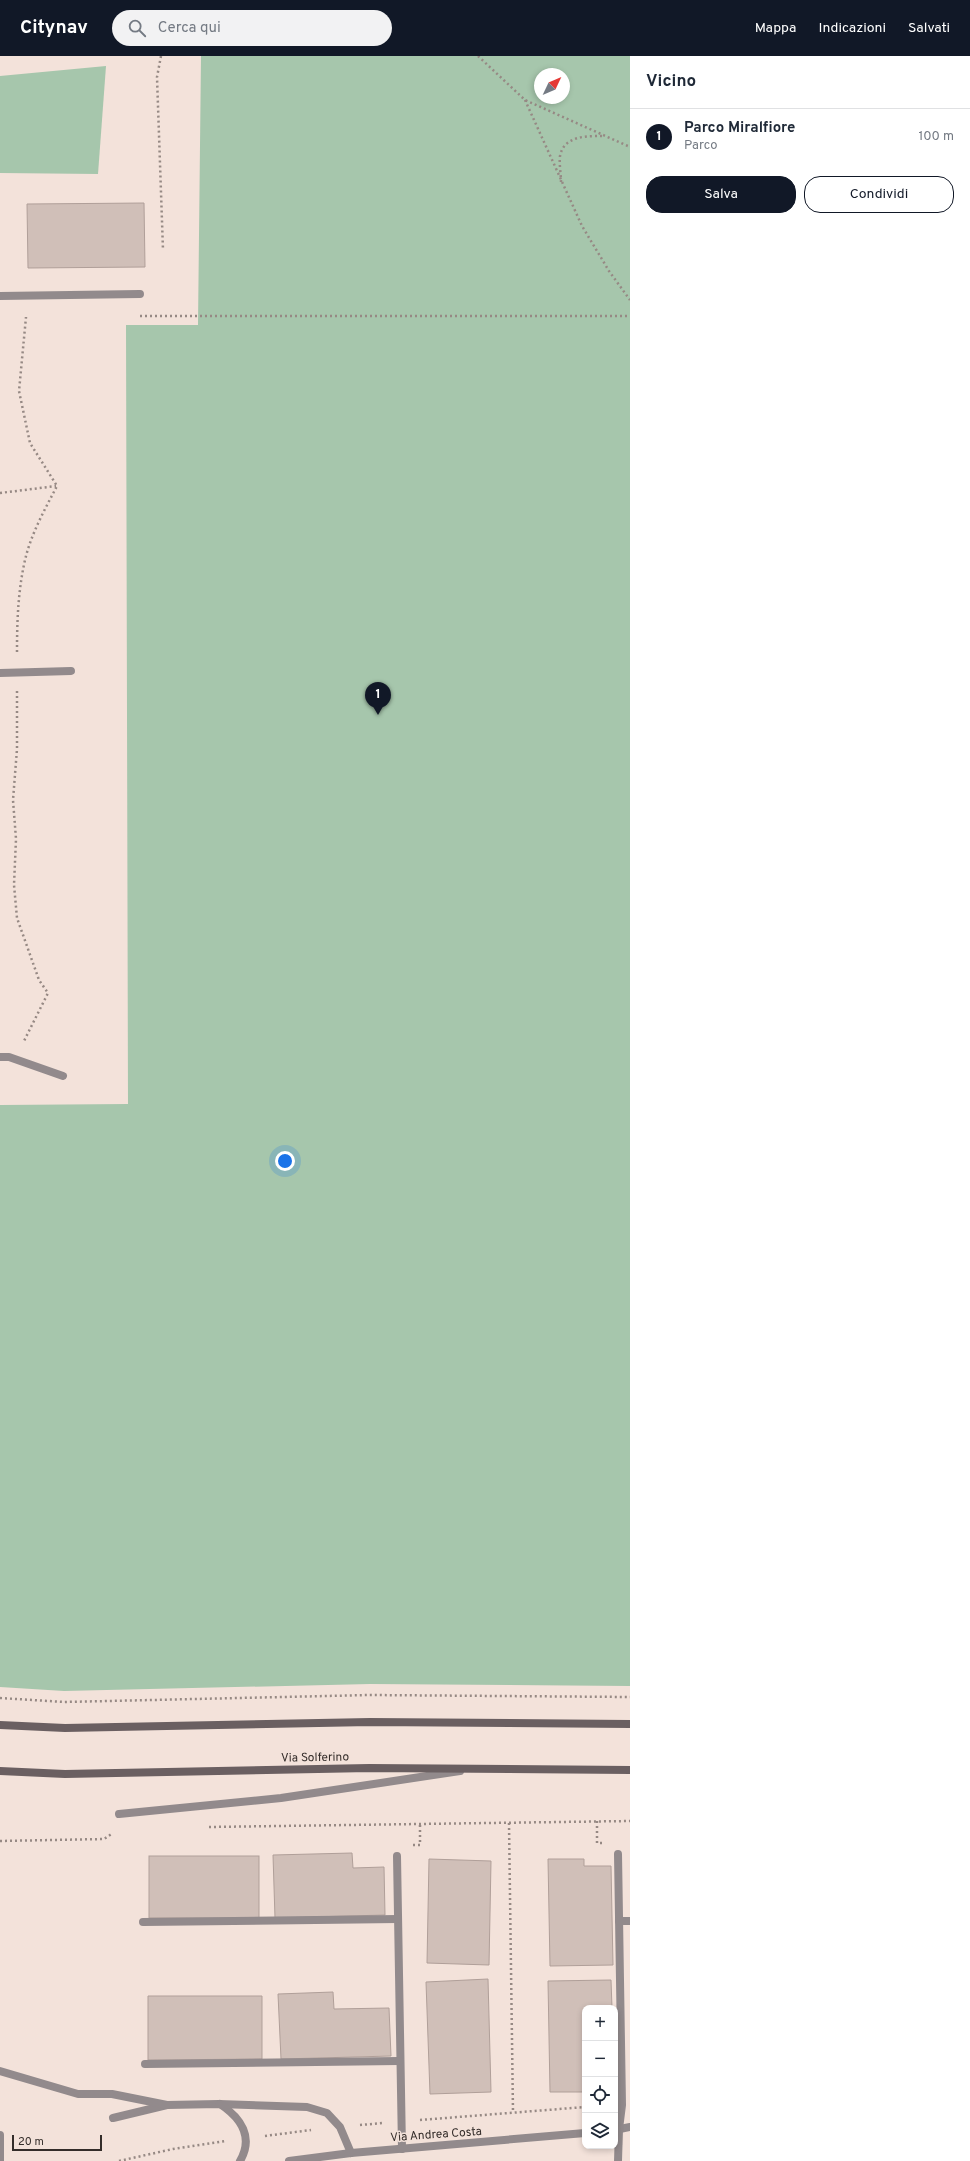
<!DOCTYPE html>
<html lang="it">
<head>
<meta charset="utf-8">
<style>
  body { margin:0; font-family:Overpass,sans-serif; background:#f2f2f3; color:#1f2937 }
  .controls { position:absolute; right:12px; bottom:12px; display:grid; overflow:hidden; border-radius:8px; box-shadow:0 2px 6px #0003 }
  .controls button { width:36px; height:36px; display:grid; place-items:center; padding:0; border:0; border-bottom:1px solid #e0e1e3; background:#fff; color:#1f2937; font:20px sans-serif }
  .compass { position:absolute; left:534px; top:12px; width:36px; height:36px; border-radius:50%; background:#fff; box-shadow:0 2px 6px #0003; rotate:46deg }
  .scale { position:absolute; left:12px; bottom:10px; width:90px; box-sizing:border-box; padding-left:4px; border:2px solid #342d2a; border-top:0; font-size:11px; line-height:14px; white-space:nowrap; color:#342d2a; -webkit-text-stroke:3px #f3e2da; paint-order:stroke }
  .you { position:absolute; left:285px; top:1105px; width:14px; height:14px; margin:-10px; border:3px solid #fff; border-radius:50%; background:#1a73e8; box-shadow:0 0 0 6px #1a73e833 }
  .badge { display:grid; place-items:center; width:26px; height:26px; border-radius:50%; background:#111827; color:#fff; font-size:13px; font-weight:700 }
  .pin { position:absolute; translate:-50% -33px; filter:drop-shadow(0 1px 2px #0008) }
  .pin::after { content:''; position:absolute; top:21px; width:14px; height:12px; background:inherit; clip-path:polygon(0 0,100% 0,50% 100%) }
  .list { margin:0; padding:0; list-style:none }
  h2 { display:flex; justify-content:space-between; align-items:center; height:52px; margin:0; padding:0 16px; font-size:17px }
  h2 small { font-size:13px; font-weight:400; color:#747a83 }
  .list li { display:grid; grid-template-columns:26px 1fr auto; gap:12px; align-items:center; box-sizing:border-box; height:56px; padding:0 16px; border-top:1px solid #e0e1e3 }
  .list b { display:block; font-size:15px; white-space:nowrap }
  .list p { margin:0; font-size:13px; white-space:nowrap; color:#747a83 }
  .list em { font-size:13px; font-style:normal; color:#747a83 }
  .actions { display:flex; gap:8px; padding:12px 16px }
  .actions a { flex:1; padding:9px 0; border:1px solid #111827; border-radius:16px; text-align:center; font-size:14px; color:#111827 }
  .actions .main { background:#111827; color:#fff }
  .icon { flex:none; width:22px; height:22px; fill:none; stroke:currentColor; stroke-width:2; stroke-linecap:round; stroke-linejoin:round }
  .map { position:relative; flex:none; width:630px; height:2105px; overflow:hidden }
  header { display:flex; align-items:center; gap:24px; box-sizing:border-box; height:56px; padding:0 20px; background:#111827; color:#fff }
  header strong { font-size:19px }
  nav { display:flex; gap:22px; margin-inline-start:auto; font-size:14px }
  .search { width:280px; height:36px; background:#f2f2f3; display:flex; align-items:center; gap:10px; box-sizing:border-box; padding:0 14px; border-radius:22px; color:#747a83; font-size:15px }
  main { display:flex }
  aside { flex:1; background:#fff }
  .map>svg:first-child { display:block }
  .green { fill:#a6c6ac; fill-rule:evenodd }
  .building { fill:#d0bfb8; stroke:#b09f99 }
  .lines { fill:none; stroke-linecap:round; stroke-linejoin:round }
  .path { stroke:#968984; stroke-width:2.5; stroke-dasharray:2 3; stroke-linecap:butt }
  .lane { stroke:#928a8c; stroke-width:8 }
  .street { stroke:#928a8c; stroke-width:8 }
  .secondary { stroke:#6a5f61; stroke-width:8 }
  .labels { text-anchor:middle; stroke-width:3; stroke-linejoin:round; paint-order:stroke }
  .street-label { font-size:12px; fill:#342d2a; stroke:#f3e2da }
</style>
</head>
<body>
<header>
<strong>Citynav</strong>
<div class="search"><svg class="icon" aria-label="search" viewBox="0 0 24 24"><circle cx="10" cy="10" r="6"/><path d="M15 15l6 6"/></svg>Cerca qui</div>
<nav><a>Mappa</a><a>Indicazioni</a><a>Salvati</a></nav>
</header>
<main>
<div class="map">
<svg width="630" height="2105" viewBox="0 0 630 2105">
  <rect width="100%" height="100%" fill="#f3e2da"/>
  <g class="green">
    <path d="M201 0H630V1630L370 1628 64 1635 0 1631V1049L128 1048 126 269H198ZM540 18H564V42H540Z"/>
    <polygon points="106,10 98,118 0,117 0,20"/>
  </g>
  <g class="building">
    <polygon points="144,147 145,211 28,212 27,148"/>
    <polygon points="352,1797 353,1812 384,1811 385,1859 275,1862 273,1799"/>
    <rect x="149" y="1800" width="110" height="62"/>
    <polygon points="429,1803 491,1805 489,1909 427,1907"/>
    <polygon points="548,1803 584,1803 584,1810 611,1810 613,1909 550,1910"/>
    <polygon points="488,1923 491,2036 430,2038 426,1926"/>
    <polygon points="611,1924 612,1952 585,1952 585,2036 550,2036 548,1925"/>
    <polygon points="333,1936 334,1953 389,1952 391,2000 281,2003 278,1938"/>
    <polygon points="148,1940 262,1940 262,2003 148,2004"/>
  </g>
  <g class="lines">
    <g class="path">
      <polyline points="161,0 157,21 163,194"/>
      <polyline points="478,0 525,44 630,91"/>
      <polyline points="525,44 582,170 609,215 630,244"/>
      <path d="M561 126C561 118 559 108 560 100 564 79 588 80 604 80"/>
      <polyline points="140,260 630,260"/>
      <polyline points="0,437 56,430"/>
      <path d="M17 596C17 565 18 535 25 504 31 478 45 453 57 430L30 387 19 335 26 261"/>
      <polyline points="17,635 17,693 13,744 16,783 14,829 17,862 39,924 48,937 24,985"/>
      <polyline points="0,1642 64,1646 370,1639 630,1641"/>
      <polyline points="597,1765 597,1787 603,1787"/>
      <polyline points="509,1767 513,2056"/>
      <polyline points="209,1771 630,1765"/>
      <polyline points="0,1785 104,1783 113,1777"/>
      <polyline points="413,1789 420,1789 420,1768"/>
      <polyline points="420,2064 585,2051"/>
      <polyline points="360,2069 383,2067"/>
      <polyline points="265,2080 311,2074"/>
      <polyline points="119,2105 173,2093 226,2085"/>
    </g>
    <g class="lane">
      <polyline points="119,1758 281,1742 460,1715"/>
      <polyline points="618,1798 622,2049 619,2073"/>
      <polyline points="397,1800 402,2093"/>
      <polyline points="619,1865 630,1865"/>
      <polyline points="143,1866 398,1863"/>
      <polyline points="145,2008 399,2005"/>
      <polyline points="113,2062 167,2049"/>
    </g>
    <g class="street">
      <polyline points="0,240 140,238"/>
      <polyline points="0,617 71,615"/>
      <polyline points="0,1001 9,1001 63,1020"/>
      <polyline points="0,2015 78,2038 112,2038 167,2049 219,2048 307,2051 327,2057 340,2071 351,2097"/>
      <path d="M220 2048C241 2062 254 2081 240 2105"/>
      <polyline points="615,2074 630,2071"/>
      <polyline points="0,2079 0,2105"/>
      <polyline points="289,2105 351,2097 585,2077"/>
      <polyline points="618,2105 619,2073"/>
    </g>
    <g class="secondary">
      <polyline points="0,1669 65,1672 370,1666 630,1668"/>
      <polyline points="0,1715 65,1718 369,1712 630,1714"/>
    </g>
  </g>
  <g class="labels">
    <g class="street-label">
      <text transform="translate(315 1701) rotate(-1)" y="4">Via Solferino</text>
      <text transform="translate(436 2078) rotate(-4)" y="4">Via Andrea Costa</text>
    </g>
  </g>
</svg>
<div class="controls">
<button>+</button>
<button>−</button>
<button><svg class="icon" aria-label="locate" viewBox="0 0 24 24"><circle cx="12" cy="12" r="6"/><path d="M12 2v4M12 18v4M2 12h4M18 12h4"/></svg></button>
<button><svg class="icon" aria-label="layers" viewBox="0 0 24 24"><path d="M12 4l9 5-9 5-9-5zM3 14l9 5 9-5"/></svg></button>
</div>
<svg class="compass" viewBox="-18 -18 36 36"><path d="M0-13l5 13h-10z" fill="#e53935"/><path d="M0 13l5-13h-10z" fill="#747a83"/></svg>
<div class="scale">20 m</div>
<div class="you"></div>
<div class="pin badge" style="left:378px;top:659px">1</div>
</div>
<aside>
<h2>Vicino<small></small></h2>
<ul class="list">
<li><span class="badge">1</span><div><b>Parco Miralfiore</b><p>Parco</p></div><em>100 m</em></li>
</ul>
<div class="actions"><a class="main">Salva</a><a>Condividi</a></div>
</aside>
</main>
</body>
</html>
